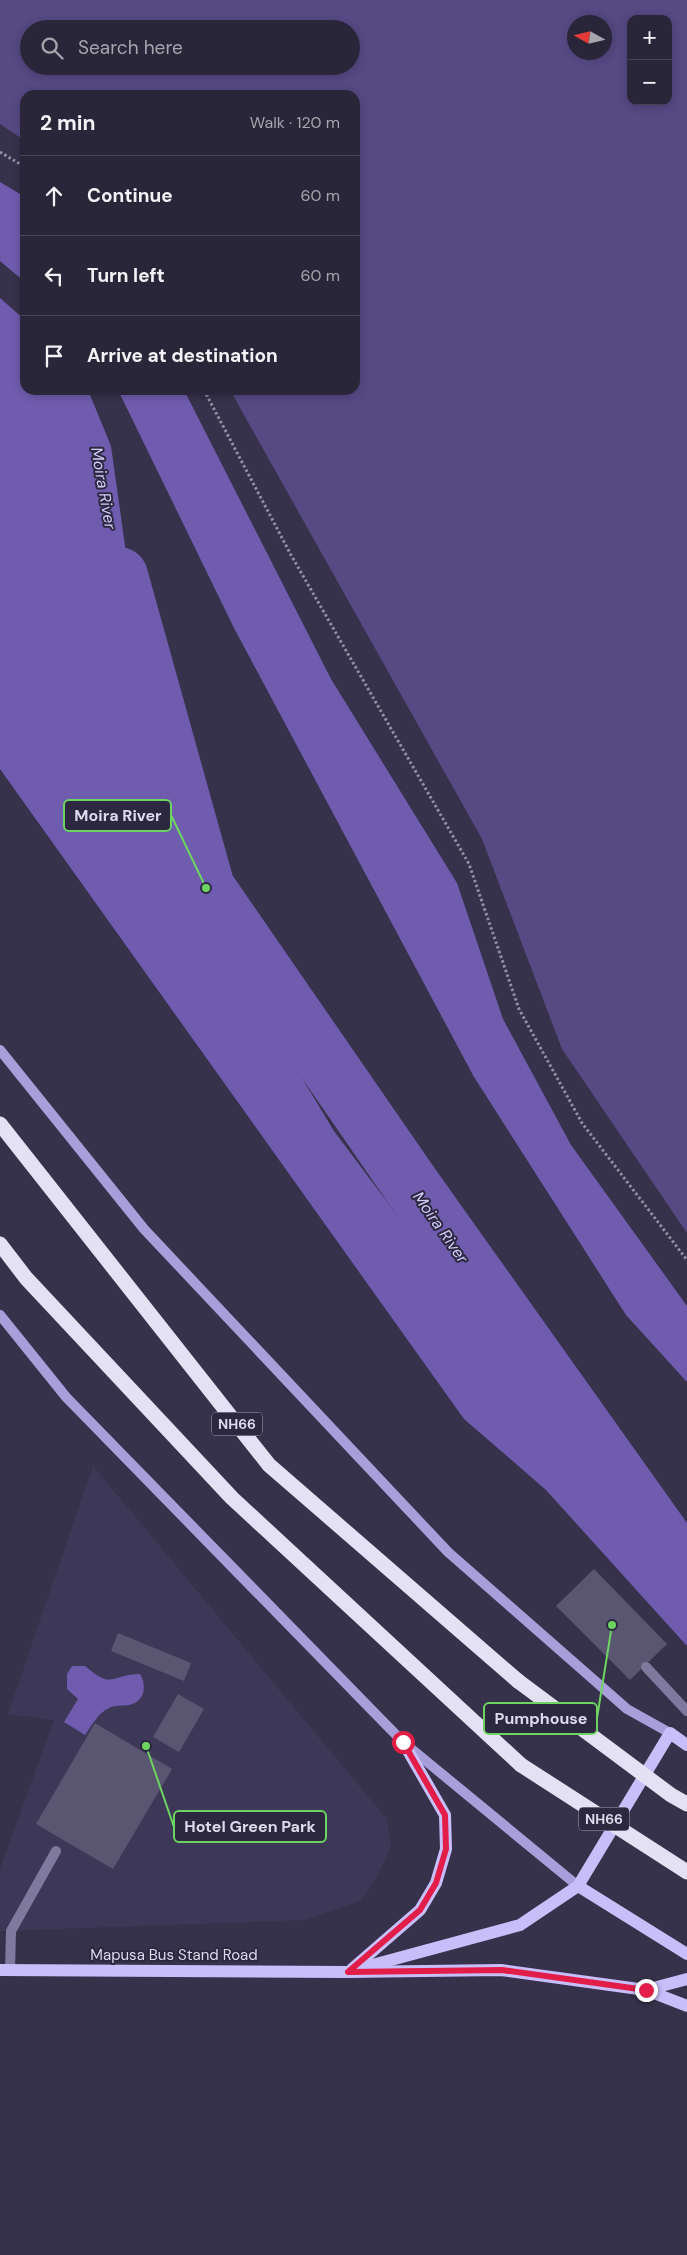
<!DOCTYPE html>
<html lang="en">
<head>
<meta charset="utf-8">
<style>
  body { margin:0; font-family:"DM Sans",sans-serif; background:#302e40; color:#f1f3f6 }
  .controls { position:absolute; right:15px; top:15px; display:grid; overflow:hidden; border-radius:10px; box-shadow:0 2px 8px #0003 }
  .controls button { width:45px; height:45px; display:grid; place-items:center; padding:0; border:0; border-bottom:1px solid #444353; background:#282638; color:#f1f3f6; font:25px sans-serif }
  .compass { position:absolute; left:567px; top:15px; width:45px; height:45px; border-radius:50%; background:#282638; box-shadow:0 2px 8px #0003; rotate:278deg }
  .stop { position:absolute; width:15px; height:15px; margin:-11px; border:4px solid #e11d48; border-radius:50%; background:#fff }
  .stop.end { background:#e11d48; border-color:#fff; box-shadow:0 1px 5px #0008 }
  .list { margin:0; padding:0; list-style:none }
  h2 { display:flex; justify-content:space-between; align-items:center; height:65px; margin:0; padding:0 20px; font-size:21px }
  h2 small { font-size:16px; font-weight:400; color:#a5a5ae }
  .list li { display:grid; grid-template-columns:32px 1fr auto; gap:15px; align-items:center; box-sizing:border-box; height:80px; padding:0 20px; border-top:1px solid #444353 }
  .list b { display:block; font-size:19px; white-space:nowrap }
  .list em { font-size:16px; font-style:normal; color:#a5a5ae }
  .icon { flex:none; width:28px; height:28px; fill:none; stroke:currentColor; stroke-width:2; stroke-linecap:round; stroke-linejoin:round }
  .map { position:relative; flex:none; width:687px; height:2255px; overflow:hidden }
  .search { position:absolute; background:#282638; box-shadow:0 2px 8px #0003; left:20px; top:20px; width:340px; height:55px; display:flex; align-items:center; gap:12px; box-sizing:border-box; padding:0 18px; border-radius:28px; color:#a5a5ae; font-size:19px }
  .panel { position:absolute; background:#282638; box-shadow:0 2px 8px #0003; left:20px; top:90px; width:340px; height:305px; border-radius:15px }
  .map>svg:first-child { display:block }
  .built { fill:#3e3858 }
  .green { fill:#564984; fill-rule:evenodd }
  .water { fill:#6f5cae }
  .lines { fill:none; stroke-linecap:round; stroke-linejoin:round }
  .river { stroke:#6f5cae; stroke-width:58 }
  .building { fill:#5a5671 }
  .path { stroke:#928fa3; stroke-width:3; stroke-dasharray:2.5 2.5; stroke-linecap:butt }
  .lane { stroke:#7f799e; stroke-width:10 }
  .secondary { stroke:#a89ed9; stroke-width:10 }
  .primary { stroke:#c7befa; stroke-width:12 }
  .highway { stroke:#e3e1f3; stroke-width:15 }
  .highway-bridge { stroke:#e3e1f3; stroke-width:15 }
  .route { stroke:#e11d48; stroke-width:6 }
  .labels { text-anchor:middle; stroke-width:4; stroke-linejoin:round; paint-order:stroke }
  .shield { fill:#2c2840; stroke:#a8a5b8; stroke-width:1 }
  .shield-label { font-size:14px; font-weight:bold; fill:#dddbeb }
  .street-label { font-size:15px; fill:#dddbeb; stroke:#2c2840 }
  .water-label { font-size:16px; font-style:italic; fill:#d3cdf9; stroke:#2c2840 }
  .leader { fill:none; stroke:#6dd361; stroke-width:2 }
  .callout-dot { fill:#6dd361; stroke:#2c2840; stroke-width:2 }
  .callout { fill:#2c2840; stroke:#6dd361; stroke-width:2 }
  .callout-label { font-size:16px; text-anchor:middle; font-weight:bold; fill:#dddbeb }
</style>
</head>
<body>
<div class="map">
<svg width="687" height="2255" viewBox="0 0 687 2255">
  <rect width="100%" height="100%" fill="#36324b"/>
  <polygon class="built" points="93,1466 386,1818 391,1844 382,1867 362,1900 305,1920 0,1931 0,1869 54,1720 8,1714"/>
  <path class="green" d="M0 0H687V1233L562 1049 482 839 230 390H355V95H25V141L0 124ZM631 19H668V101H631ZM574 22H604V52H574ZM29 29H351V66H29Z"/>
  <g class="water">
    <polygon points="0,182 25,197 25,282 0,261"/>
    <polygon points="0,298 25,320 25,390 88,390 111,446 152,738 200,909 334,1131 442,1275 629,1461 687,1534 687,1646 546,1490 464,1419 0,769"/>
    <polygon points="118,390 184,390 331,679 457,883 503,1019 571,1145 687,1306 687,1382 626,1315 474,1077 234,628"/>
    <path d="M72 1666H85C113 1690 109 1675 140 1674 147 1686 145 1702 129 1705 122 1706 114 1705 109 1708 98 1713 92 1725 85 1735L64 1722 78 1699 67 1689V1674Z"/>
  </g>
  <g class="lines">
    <polyline class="river" points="119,576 206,888 411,1185 687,1573"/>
  </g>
  <g class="building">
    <polygon points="594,1569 667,1644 630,1680 556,1606"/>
    <polygon points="118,1633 191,1663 184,1681 111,1651"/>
    <polygon points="178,1694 204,1709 179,1752 153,1737"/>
    <polygon points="95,1723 172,1769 113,1869 36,1824"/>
  </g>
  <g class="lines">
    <g class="path">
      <polyline points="0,152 25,167"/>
      <polyline points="204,390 291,555 469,864 519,1009 582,1123 687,1260"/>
    </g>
    <g class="lane">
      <polyline points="646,1667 687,1711"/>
      <polyline points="10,1970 11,1931 56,1851"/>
    </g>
    <g class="secondary">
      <polyline points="0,1050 144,1229 448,1552 627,1709 670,1733"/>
      <polyline points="0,1315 66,1397 403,1742 578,1886"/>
    </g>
    <g class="primary">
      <polyline points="578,1886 687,1954"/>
      <polyline points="365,1967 520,1925 578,1886 670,1733 687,1745"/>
      <polyline points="352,1969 420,1910 436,1883 446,1849 445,1815 403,1742"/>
      <polyline points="0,1970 348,1972 501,1970 646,1990 687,1979"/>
      <polyline points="646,1990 687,2006"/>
    </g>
    <g class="highway">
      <polyline points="0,1124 269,1465 518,1681"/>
      <polyline points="0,1244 26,1278 232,1498 521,1765"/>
    </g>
    <g class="highway-bridge">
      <polyline points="518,1681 671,1795 687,1804"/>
      <polyline points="521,1765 687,1872"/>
    </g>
  </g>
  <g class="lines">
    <polyline class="route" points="403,1742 445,1815 446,1849 436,1883 420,1910 348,1972 502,1970 646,1990"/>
  </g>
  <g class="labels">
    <g class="shield">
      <rect x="212" y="1412.5" width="50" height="23" rx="4"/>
      <rect x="579" y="1807.5" width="50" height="23" rx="4"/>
    </g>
    <g class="shield-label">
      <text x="237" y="1429">NH66</text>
      <text x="604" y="1824">NH66</text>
    </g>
    <g class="street-label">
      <text x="174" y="1960">Mapusa Bus Stand Road</text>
    </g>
    <g class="water-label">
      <text transform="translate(104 488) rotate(80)" y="6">Moira River</text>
      <text transform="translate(441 1227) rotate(55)" y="6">Moira River</text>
    </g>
  </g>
  <path class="leader" d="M206 888L171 815M612 1625L597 1718M146 1746L174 1827"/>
  <g class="callout-dot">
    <circle cx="206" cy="888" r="5"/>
    <circle cx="612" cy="1625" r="5"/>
    <circle cx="146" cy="1746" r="5"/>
  </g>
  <g class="callout">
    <rect x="64" y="800" width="107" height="31" rx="5"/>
    <rect x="484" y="1703" width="113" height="31" rx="5"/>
    <rect x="174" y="1811" width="152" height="31" rx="5"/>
  </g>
  <g class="callout-label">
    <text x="118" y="821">Moira River</text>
    <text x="541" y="1724">Pumphouse</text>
    <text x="250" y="1832">Hotel Green Park</text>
  </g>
</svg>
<div class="controls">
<button>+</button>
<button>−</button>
</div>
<svg class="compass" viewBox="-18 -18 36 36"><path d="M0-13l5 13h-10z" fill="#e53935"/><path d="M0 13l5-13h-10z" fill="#a5a5ae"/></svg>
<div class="stop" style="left:403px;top:1742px"></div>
<div class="stop end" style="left:646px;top:1990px"></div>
<div class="search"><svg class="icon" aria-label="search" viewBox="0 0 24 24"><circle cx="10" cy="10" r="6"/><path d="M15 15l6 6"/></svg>Search here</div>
<section class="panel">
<h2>2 min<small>Walk · 120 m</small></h2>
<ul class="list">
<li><svg class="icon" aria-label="ahead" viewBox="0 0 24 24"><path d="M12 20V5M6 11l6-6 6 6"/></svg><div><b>Continue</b></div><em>60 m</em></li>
<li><svg class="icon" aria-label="left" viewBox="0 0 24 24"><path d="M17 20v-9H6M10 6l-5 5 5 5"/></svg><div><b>Turn left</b></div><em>60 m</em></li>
<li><svg class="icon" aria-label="arrive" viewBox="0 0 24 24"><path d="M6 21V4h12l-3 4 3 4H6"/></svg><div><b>Arrive at destination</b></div></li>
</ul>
</section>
</div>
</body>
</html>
